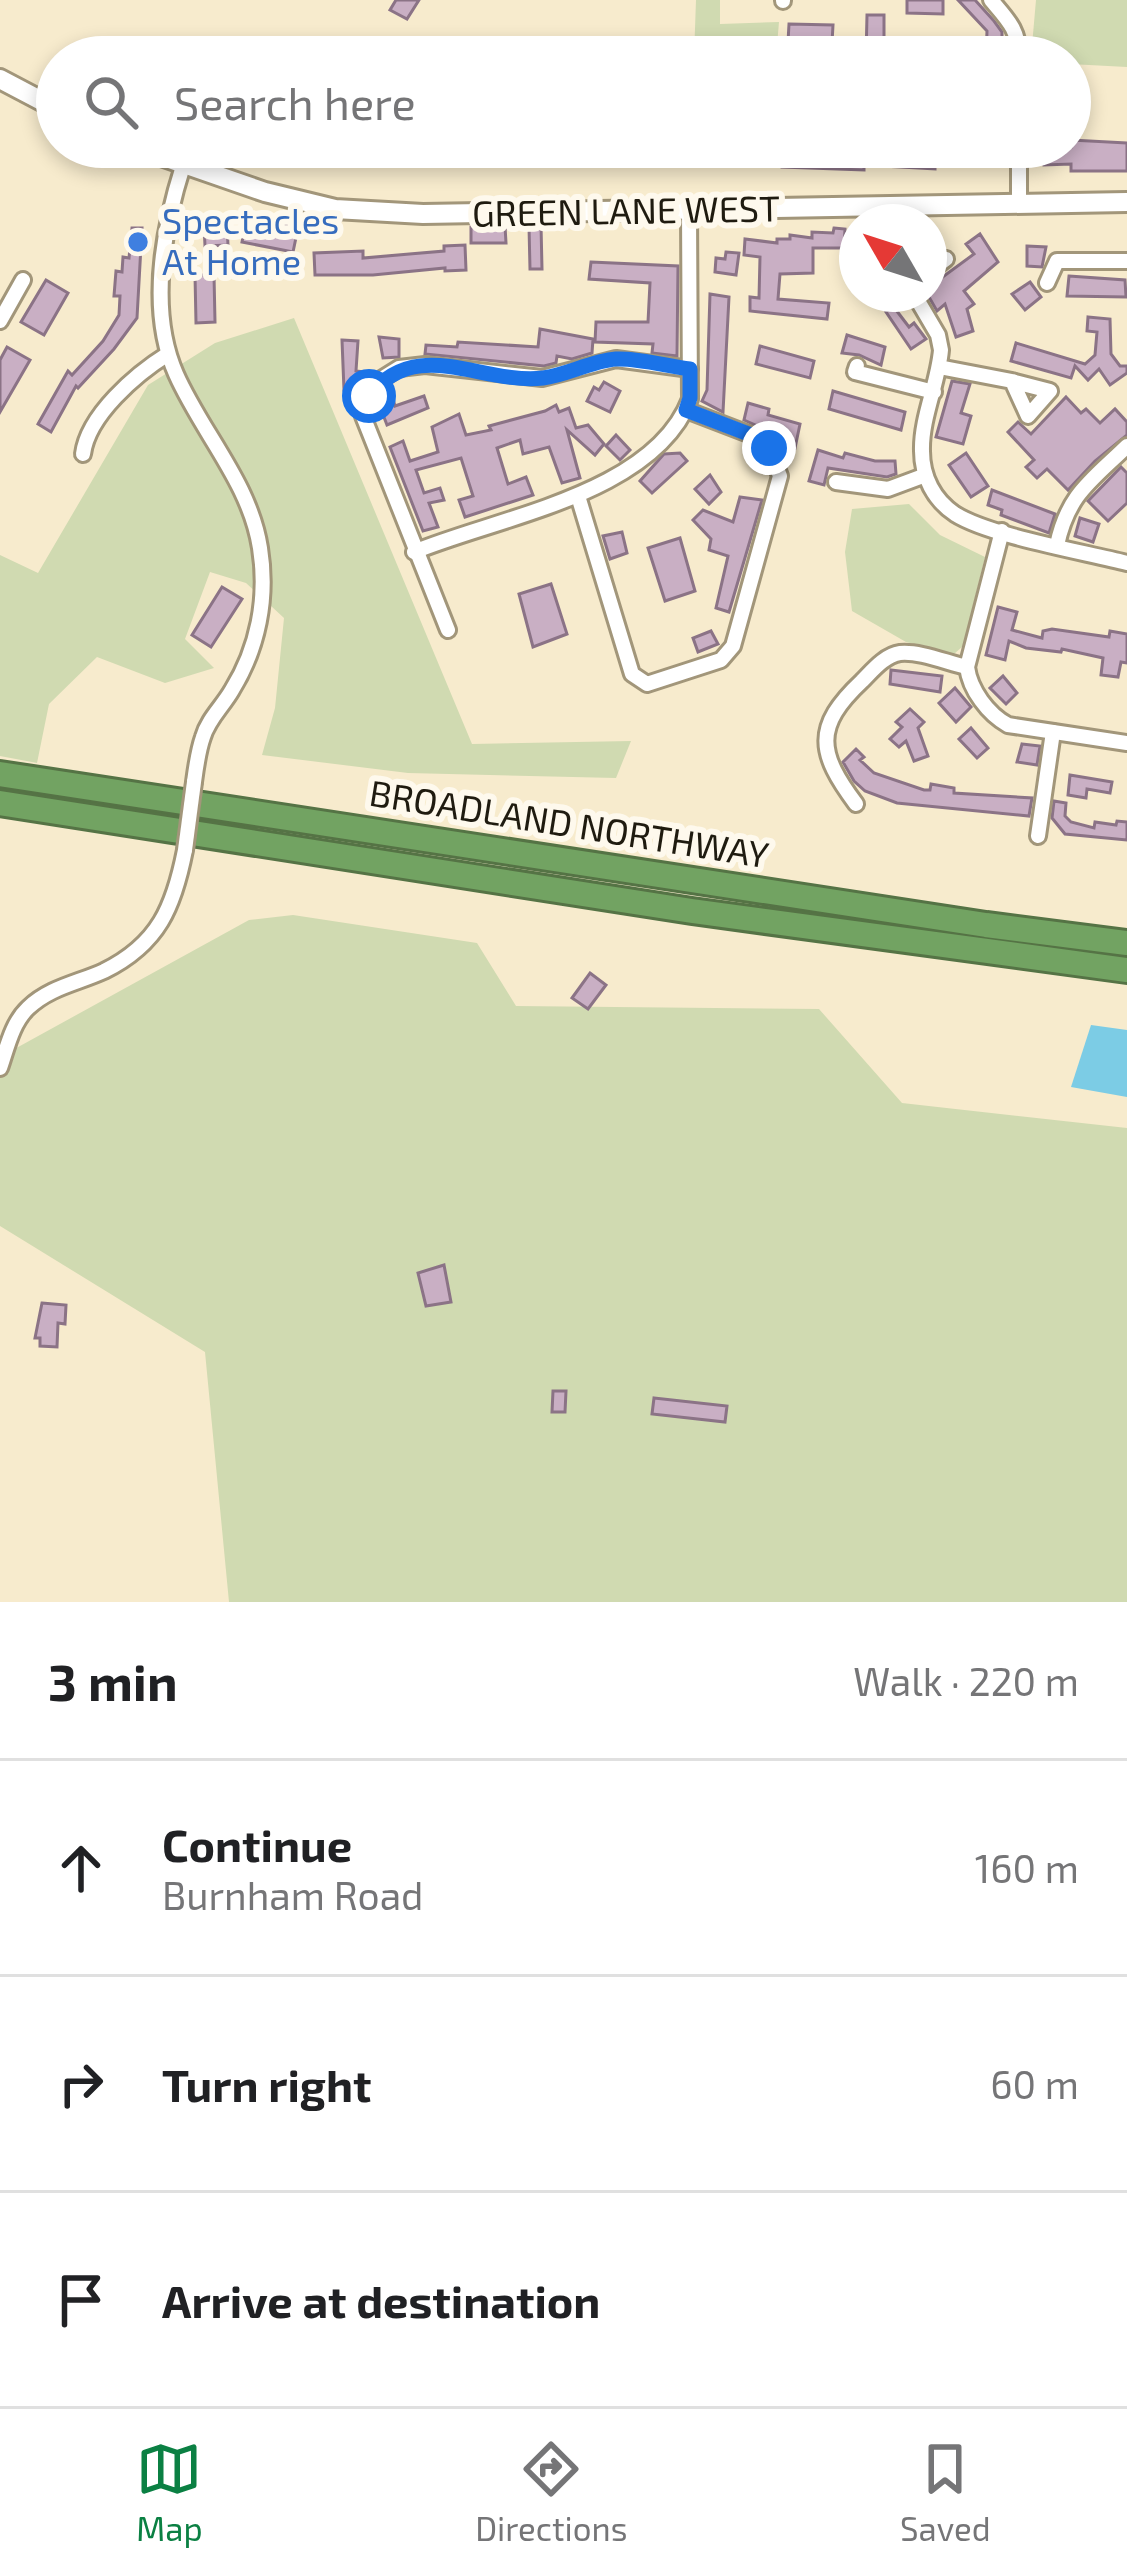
<!DOCTYPE html>
<html lang="en">
<head>
<meta charset="utf-8">
<style>
  body { margin:0; font-family:"Exo 2",sans-serif; background:#f2f2f2; color:#202124 }
  .compass { position:absolute; left:839px; top:204px; width:108px; height:108px; border-radius:50%; background:#fff; box-shadow:0 6px 18px #0003; rotate:309deg }
  .stop { position:absolute; width:36px; height:36px; margin:-27px; border:9px solid #1a73e8; border-radius:50%; background:#fff }
  .stop.end { background:#1a73e8; border-color:#fff; box-shadow:0 3px 12px #0008 }
  .list { margin:0; padding:0; list-style:none }
  h2 { display:flex; justify-content:space-between; align-items:center; height:156px; margin:0; padding:0 48px; font-size:51px }
  h2 small { font-size:39px; font-weight:400; color:#757577 }
  .list li { display:grid; grid-template-columns:78px 1fr auto; gap:36px; align-items:center; box-sizing:border-box; height:216px; padding:0 48px; border-top:3px solid #e0e0e0 }
  .list b { display:block; font-size:45px; white-space:nowrap }
  .list p { margin:0; font-size:39px; white-space:nowrap; color:#757577 }
  .list em { font-size:39px; font-style:normal; color:#757577 }
  .icon { flex:none; width:66px; height:66px; fill:none; stroke:currentColor; stroke-width:2; stroke-linecap:round; stroke-linejoin:round }
  .map { position:relative; flex:none; width:1127px; height:1602px; overflow:hidden }
  .search { position:absolute; background:#fff; box-shadow:0 6px 18px #0003; left:36px; right:36px; top:36px; height:132px; display:flex; align-items:center; gap:30px; box-sizing:border-box; padding:0 42px; border-radius:66px; color:#757577; font-size:45px }
  .sheet { height:804px; background:#fff }
  nav { display:flex; justify-content:space-around; align-items:center; box-sizing:border-box; height:168px; border-top:3px solid #e0e0e0; background:#fff; font-size:33px; color:#757577 }
  nav a { display:grid; justify-items:center; gap:6px }
  nav .on { color:#0b8043 }
  .map>svg:first-child { display:block }
  .green { fill:#d0dab1 }
  .water { fill:#7ccce5 }
  .building { fill:#c9afc4; stroke:#8b7386; stroke-width:3 }
  .lines { fill:none; stroke-linecap:round; stroke-linejoin:round }
  .street-casing { stroke:#a2967a; stroke-width:20 }
  .secondary-casing { stroke:#a2967a; stroke-width:24 }
  .highway-casing { stroke:#557345; stroke-width:30 }
  .street { stroke:#fff; stroke-width:14 }
  .secondary { stroke:#fff; stroke-width:18 }
  .highway { stroke:#72a362; stroke-width:24 }
  .street-bridge-casing { stroke:#a2967a; stroke-width:20; stroke-linecap:butt }
  .street-bridge { stroke:#fff; stroke-width:14 }
  .route { stroke:#1a73e8; stroke-width:15 }
  .shop-dot { fill:#3f7fe0; stroke:#fef9ed; stroke-width:4.5 }
  .labels { text-anchor:middle; stroke-width:12; stroke-linejoin:round; paint-order:stroke }
  .street-label { font-size:36px; fill:#1f1b10; stroke:#fef9ed }
  .shop-label { font-size:36px; fill:#366cbe; stroke:#fef9ed; text-anchor:start }
</style>
</head>
<body>
<div class="map">
<svg width="1127" height="1602" viewBox="0 0 1127 1602">
  <rect width="100%" height="100%" fill="#f7ebcd"/>
  <g class="green">
    <polygon points="696,0 720,0 720,24 779,22 776,57 694,57"/>
    <polygon points="1036,0 1127,0 1127,67 1070,64 1070,57 1031,57"/>
    <polygon points="294,318 472,744 631,741 616,778 408,773 262,755 275,708 284,618 246,583 210,572 185,639 214,668 165,683 97,657 49,704 37,763 0,756 0,555 38,573 148,385 215,343"/>
    <polygon points="909,504 940,535 985,557 963,646 954,654 906,642 852,611 845,552 852,509"/>
    <polygon points="293,915 477,943 516,1006 819,1009 902,1103 1127,1128 1127,1602 229,1602 205,1352 0,1226 0,1057 249,920"/>
  </g>
  <polygon class="water" points="1091,1025 1127,1030 1127,1097 1071,1087"/>
  <g class="building">
    <polygon points="396,0 419,0 407,19 390,10"/>
    <polygon points="907,0 943,0 943,14 907,13"/>
    <polygon points="958,0 975,0 994,21 1002,32 1002,57 986,57 987,31"/>
    <polygon points="867,15 884,15 884,57 866,57"/>
    <polygon points="789,24 833,25 832,43 788,42"/>
    <polygon points="916,42 935,42 934,57 916,57"/>
    <polygon points="1071,140 1127,143 1127,171 1071,171 1071,164 1044,165 1044,147 1071,147"/>
    <polygon points="782,147 958,147 957,165 935,164 935,169 864,165 864,170 782,167"/>
    <polygon points="247,217 298,228 293,252 242,242"/>
    <polygon points="227,224 228,245 205,246 204,225"/>
    <polygon points="541,225 542,269 530,269 529,226"/>
    <polygon points="505,226 506,243 471,243 471,227"/>
    <polygon points="132,228 142,228 137,318 114,349 78,388 76,386 51,432 38,424 68,371 72,375 103,341 119,315 120,296 114,296 116,271 122,272 123,257 129,258"/>
    <polygon points="834,228 845,229 844,248 813,248 813,273 780,274 778,299 829,303 827,319 750,311 750,297 759,298 760,257 744,255 745,239 777,243 777,239 790,239 790,235 812,238 812,232 833,233"/>
    <polygon points="980,234 998,262 964,291 974,304 967,309 973,331 956,337 945,304 937,311 929,297 929,287 974,254 966,244"/>
    <polygon points="465,245 466,270 445,271 445,268 373,275 315,275 314,253 363,251 363,258 444,251 444,246"/>
    <polygon points="1027,246 1046,247 1042,267 1027,266"/>
    <polygon points="726,252 739,253 736,275 715,272 716,258 725,259"/>
    <polygon points="591,262 678,266 677,356 652,353 653,344 595,342 596,322 648,322 650,283 589,279"/>
    <polygon points="195,275 214,275 215,322 196,323"/>
    <polygon points="1069,276 1125,280 1126,297 1067,296"/>
    <polygon points="46,280 68,293 44,335 21,322"/>
    <polygon points="1030,282 1041,297 1025,310 1012,294"/>
    <polygon points="710,294 729,297 723,412 702,401 707,390"/>
    <polygon points="893,306 909,327 914,323 926,339 911,349 886,312"/>
    <polygon points="1088,317 1110,319 1111,354 1120,366 1127,366 1127,373 1110,385 1099,369 1088,380 1075,366 1071,378 1011,361 1016,343 1085,364 1095,355 1097,332 1087,331"/>
    <polygon points="540,329 593,339 592,353 572,359 557,356 556,363 544,366 425,354 426,345 457,347 458,342 538,347"/>
    <polygon points="847,335 885,347 881,365 859,355 842,353"/>
    <polygon points="379,337 399,339 399,357 383,358"/>
    <polygon points="342,340 358,341 356,371 365,372 359,391 344,390"/>
    <polygon points="760,346 814,361 810,378 756,364"/>
    <polygon points="7,347 30,360 0,412 0,360"/>
    <polygon points="952,381 970,384 961,413 971,416 963,444 936,437"/>
    <polygon points="604,382 620,391 610,412 587,401 594,387 599,390"/>
    <polygon points="833,391 905,412 901,430 829,409"/>
    <polygon points="424,396 428,408 387,425 379,404 393,399 395,406"/>
    <polygon points="1066,397 1081,413 1086,409 1100,423 1115,409 1127,422 1127,435 1095,461 1068,490 1047,469 1037,478 1026,467 1034,460 1008,432 1018,422 1031,434"/>
    <polygon points="748,403 769,409 768,415 800,424 795,448 783,444 784,438 744,420"/>
    <polygon points="556,405 559,412 569,408 576,428 588,425 604,444 595,455 567,430 580,478 562,483 549,447 523,454 520,440 497,448 508,484 526,477 533,495 465,517 459,500 473,496 461,458 416,470 424,493 440,488 444,500 429,503 438,527 423,531 390,447 403,441 410,461 438,452 432,427 459,414 466,435 491,430 489,426 545,411"/>
    <polygon points="616,435 630,450 620,460 606,446"/>
    <polygon points="818,450 843,458 845,453 875,461 895,461 896,474 887,477 828,468 824,485 809,481"/>
    <polygon points="680,453 687,461 652,493 640,481 664,454"/>
    <polygon points="966,453 988,486 971,497 949,465"/>
    <polygon points="1121,467 1127,473 1127,503 1108,521 1088,501"/>
    <polygon points="710,475 721,492 709,504 695,489"/>
    <polygon points="992,490 1055,514 1049,533 1001,515 1002,510 988,505"/>
    <polygon points="740,497 762,500 729,612 716,608 728,556 709,550 711,539 693,520 703,510 733,522"/>
    <polygon points="1080,518 1099,524 1093,542 1075,536"/>
    <polygon points="622,532 627,553 610,559 603,536"/>
    <polygon points="680,538 695,591 665,601 648,548"/>
    <polygon points="551,584 567,634 533,647 519,594"/>
    <polygon points="222,587 242,599 211,647 192,635"/>
    <polygon points="998,607 1017,612 1012,630 1042,638 1043,631 1052,629 1109,637 1110,631 1127,634 1127,663 1121,662 1118,677 1101,675 1103,658 1062,649 1061,652 1026,648 1009,641 1005,660 986,655"/>
    <polygon points="711,631 718,644 698,652 693,638"/>
    <polygon points="891,670 942,676 940,692 890,684"/>
    <polygon points="1003,676 1017,693 1006,704 990,688"/>
    <polygon points="955,688 971,707 956,722 939,703"/>
    <polygon points="910,709 924,722 918,728 928,756 914,761 906,741 899,747 890,739 902,727 896,722"/>
    <polygon points="971,728 988,748 977,758 959,739"/>
    <polygon points="1022,744 1040,746 1037,765 1017,762"/>
    <polygon points="856,749 864,757 860,760 874,773 924,790 930,790 931,784 954,788 954,793 1032,798 1029,816 897,803 865,791 854,781 843,762"/>
    <polygon points="1070,775 1112,782 1110,793 1087,789 1086,798 1068,795"/>
    <polygon points="1054,801 1066,803 1065,816 1071,822 1094,828 1095,822 1116,825 1117,821 1127,822 1127,840 1065,834 1052,818"/>
    <polygon points="590,973 606,985 588,1009 572,998"/>
    <polygon points="444,1265 451,1302 426,1306 418,1273"/>
    <polygon points="42,1303 66,1305 65,1324 58,1323 57,1347 40,1346 40,1338 35,1338"/>
    <polygon points="553,1391 566,1391 565,1412 552,1412"/>
    <polygon points="654,1398 727,1406 725,1422 652,1414"/>
  </g>
  <g class="lines">
    <g class="street-casing">
      <g id="street">
        <path d="M991 0C1008 20 1019 30 1019 57"/>
        <polyline points="783,1 783,0"/>
        <path d="M183 166C163 229 148 311 176 374 202 433 250 483 260 548 268 598 258 648 232 690 223 706 208 719 203 737 198 751 196 767 194 782"/>
        <polyline points="1019,203 1019,147"/>
        <polyline points="929,272 946,259"/>
        <polyline points="1047,283 1057,261 1127,261"/>
        <path d="M914 294 938 335 941 350C938 384 921 418 922 451 922 477 934 500 955 514 990 536 1084 552 1127 563"/>
        <polyline points="0,321 23,280"/>
        <polyline points="857,366 855,372 934,392"/>
        <polyline points="939,367 1012,381 1015,382 1050,391 1028,416 1012,381"/>
        <path d="M83 454C88 415 136 374 168 354"/>
        <polyline points="836,482 888,489 923,476"/>
        <polyline points="578,496 632,674 647,684 721,660 733,646 780,476 769,448 759,438 686,410"/>
        <path d="M1002 531 967 667C970 690 988 714 1008 725L1127 743"/>
        <path d="M1057 545C1068 494 1091 481 1127 446"/>
        <path d="M414 552C498 517 654 494 690 399L689 211"/>
        <polyline points="448,630 363,416 369,396 383,378 399,368 425,365 542,378 616,359 690,369"/>
        <path d="M856 804C818 753 813 727 862 681 872 671 885 655 900 653 920 651 948 663 967 667"/>
        <polyline points="1038,836 1053,732"/>
        <path d="M0 1068C7 1048 12 1023 28 1008 50 987 78 983 104 971 159 944 174 906 185 850"/>
      </g>
    </g>
    <g class="secondary-casing">
      <g id="secondary">
        <polyline points="0,79 57,109"/>
        <polyline points="135,147 265,192 335,209 423,214 1127,202"/>
      </g>
    </g>
    <g class="highway-casing">
      <g id="highway">
        <polyline points="0,774 986,925 1127,943"/>
        <polyline points="0,803 692,911 1127,970"/>
      </g>
    </g>
    <use href="#street" class="street"/>
    <use href="#secondary" class="secondary"/>
    <use href="#highway" class="highway"/>
    <g class="street-bridge-casing">
      <polyline id="street-bridge" points="185,850 194,782"/>
    </g>
    <use href="#street-bridge" class="street-bridge"/>
  </g>
  <g class="lines">
    <path class="route" d="M369 396C417 335 481 385 543 378 567 375 591 361 616 359 639 358 666 366 690 369V398L686 410 759 438 769 448"/>
  </g>
  <circle class="shop-dot" cx="138" cy="242" r="12"/>
  <g class="labels">
    <g class="street-label">
      <text transform="translate(626 211) rotate(-1)" y="13">GREEN LANE WEST</text>
      <text transform="translate(569 824) rotate(9)" y="13">BROADLAND NORTHWAY</text>
    </g>
    <g class="shop-label">
      <text x="162" y="234">Spectacles<tspan x="162" dy="41">At Home</tspan></text>
    </g>
  </g>
</svg>
<svg class="compass" viewBox="-18 -18 36 36"><path d="M0-13l5 13h-10z" fill="#e53935"/><path d="M0 13l5-13h-10z" fill="#757577"/></svg>
<div class="stop" style="left:369px;top:396px"></div>
<div class="stop end" style="left:769px;top:448px"></div>
<div class="search"><svg class="icon" aria-label="search" viewBox="0 0 24 24"><circle cx="10" cy="10" r="6"/><path d="M15 15l6 6"/></svg>Search here</div>
</div>
<section class="sheet">
<h2>3 min<small>Walk · 220 m</small></h2>
<ul class="list">
<li><svg class="icon" aria-label="ahead" viewBox="0 0 24 24"><path d="M12 20V5M6 11l6-6 6 6"/></svg><div><b>Continue</b><p>Burnham Road</p></div><em>160 m</em></li>
<li><svg class="icon" aria-label="right" viewBox="0 0 24 24"><path d="M7 20v-9h11M14 6l5 5-5 5"/></svg><div><b>Turn right</b></div><em>60 m</em></li>
<li><svg class="icon" aria-label="arrive" viewBox="0 0 24 24"><path d="M6 21V4h12l-3 4 3 4H6"/></svg><div><b>Arrive at destination</b></div></li>
</ul>
</section>
<nav>
<a class="on"><svg class="icon" aria-label="map" viewBox="0 0 24 24"><path d="M3 6l6-2 6 2 6-2v14l-6 2-6-2-6 2zM9 4v14M15 6v14"/></svg>Map</a>
<a><svg class="icon" aria-label="directions" viewBox="0 0 24 24"><path d="M12 3l9 9-9 9-9-9zM9 14v-3h6M13 9l2 2-2 2"/></svg>Directions</a>
<a><svg class="icon" aria-label="saved" viewBox="0 0 24 24"><path d="M7 4h10v16l-5-4-5 4z"/></svg>Saved</a>
</nav>
</body>
</html>
